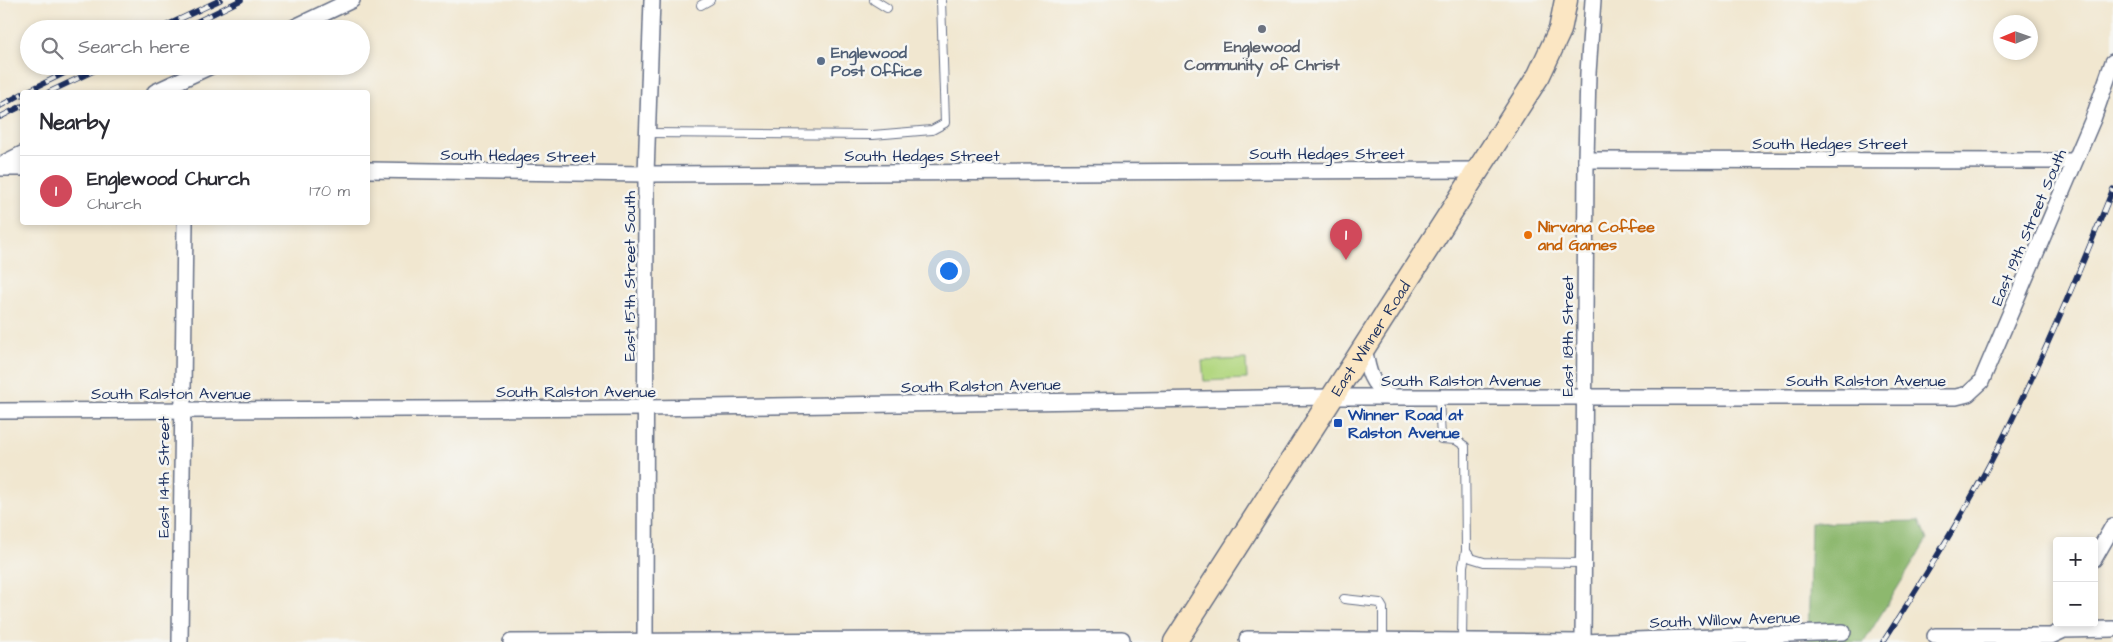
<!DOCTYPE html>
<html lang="en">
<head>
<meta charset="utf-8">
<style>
  body { margin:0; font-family:"Architects Daughter",sans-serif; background:#f7f7f7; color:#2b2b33 }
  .controls { position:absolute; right:15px; bottom:15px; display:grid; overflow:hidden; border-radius:5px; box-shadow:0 2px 8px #0003 }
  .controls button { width:45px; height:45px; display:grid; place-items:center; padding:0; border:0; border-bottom:1px solid #e1e1e2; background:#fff; color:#2b2b33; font:25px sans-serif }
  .compass { position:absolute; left:1993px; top:15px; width:45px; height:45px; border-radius:50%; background:#fff; box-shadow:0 2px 8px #0003; rotate:268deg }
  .you { position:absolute; left:948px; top:270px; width:18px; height:18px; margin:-12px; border:4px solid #fff; border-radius:50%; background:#1a73e8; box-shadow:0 0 0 8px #1a73e833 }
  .badge { display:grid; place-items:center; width:32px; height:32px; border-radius:50%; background:#d1495b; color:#fff; font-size:16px; font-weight:700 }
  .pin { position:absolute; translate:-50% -41px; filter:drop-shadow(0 1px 2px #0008) }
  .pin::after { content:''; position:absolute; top:26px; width:18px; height:15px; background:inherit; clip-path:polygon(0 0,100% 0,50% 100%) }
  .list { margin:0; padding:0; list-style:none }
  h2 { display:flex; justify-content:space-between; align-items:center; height:65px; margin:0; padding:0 20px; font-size:21px }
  h2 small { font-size:16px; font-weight:400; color:#7c7c81 }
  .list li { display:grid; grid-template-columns:32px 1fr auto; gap:15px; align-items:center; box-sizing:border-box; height:70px; padding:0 20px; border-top:1px solid #e1e1e2 }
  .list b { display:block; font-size:19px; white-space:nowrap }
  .list p { margin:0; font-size:16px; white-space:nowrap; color:#7c7c81 }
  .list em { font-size:16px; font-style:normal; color:#7c7c81 }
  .icon { flex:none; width:28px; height:28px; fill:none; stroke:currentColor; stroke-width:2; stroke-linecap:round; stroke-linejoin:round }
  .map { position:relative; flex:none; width:2113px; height:642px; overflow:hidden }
  .search { position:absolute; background:#fff; box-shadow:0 2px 8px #0003; left:20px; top:20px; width:350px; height:55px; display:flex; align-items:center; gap:12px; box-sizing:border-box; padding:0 18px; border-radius:28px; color:#7c7c81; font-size:19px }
  .panel { position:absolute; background:#fff; box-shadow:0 2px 8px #0003; left:20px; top:90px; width:350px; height:135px; border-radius:5px }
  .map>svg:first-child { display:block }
  .green { fill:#b2d780; stroke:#66836f }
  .forest { fill:#8db86e; stroke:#547466 }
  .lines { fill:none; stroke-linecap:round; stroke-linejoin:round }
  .lane-casing { stroke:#666f86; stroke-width:10 }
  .street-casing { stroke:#666f86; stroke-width:18 }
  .secondary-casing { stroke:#666f86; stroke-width:25 }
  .lane { stroke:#fff; stroke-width:8 }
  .street { stroke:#fff; stroke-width:15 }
  .secondary { stroke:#fbe6c3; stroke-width:22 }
  .rail-casing { stroke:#1b2f5e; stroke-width:5.5 }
  .rail { stroke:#f6f6f2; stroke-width:4; stroke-dasharray:11; stroke-linecap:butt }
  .worship-dot { fill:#6b7280; stroke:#f6f6f2; stroke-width:2 }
  .service-dot { fill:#5c6f8a; stroke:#f6f6f2; stroke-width:2 }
  .food-dot { fill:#e8710a; stroke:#f6f6f2; stroke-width:2 }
  .transit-dot { fill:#1a4fb4; stroke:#f6f6f2; stroke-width:2 }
  .labels { text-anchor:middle; stroke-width:5; stroke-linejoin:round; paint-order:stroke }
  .worship-label { font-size:16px; font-weight:bold; fill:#5b616d; stroke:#f6f6f2 }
  .service-label { font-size:16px; font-weight:bold; fill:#4e5e75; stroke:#f6f6f2; text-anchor:start }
  .street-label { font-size:16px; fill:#1b2f5e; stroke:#f6f6f2 }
  .food-label { font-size:16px; font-weight:bold; fill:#c56008; stroke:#f6f6f2; text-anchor:start }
  .transit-label { font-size:16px; font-weight:bold; fill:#164399; stroke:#f6f6f2; text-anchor:start }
</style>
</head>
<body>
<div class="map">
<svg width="2113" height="642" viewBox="0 0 2113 642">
  <rect width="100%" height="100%" fill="#f6f6f2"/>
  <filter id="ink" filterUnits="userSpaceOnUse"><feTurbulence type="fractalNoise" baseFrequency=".02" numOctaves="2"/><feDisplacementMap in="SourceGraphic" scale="10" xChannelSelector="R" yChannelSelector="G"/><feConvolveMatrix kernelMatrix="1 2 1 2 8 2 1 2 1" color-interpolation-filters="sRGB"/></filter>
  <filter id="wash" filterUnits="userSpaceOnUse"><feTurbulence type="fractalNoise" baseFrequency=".0096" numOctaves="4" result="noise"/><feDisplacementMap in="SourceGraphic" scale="20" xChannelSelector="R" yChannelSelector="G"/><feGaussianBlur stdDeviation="1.12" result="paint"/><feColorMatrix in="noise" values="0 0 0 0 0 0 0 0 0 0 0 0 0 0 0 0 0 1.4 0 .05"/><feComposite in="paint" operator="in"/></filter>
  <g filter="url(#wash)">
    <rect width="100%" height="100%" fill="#f1e7d0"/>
    <polygon class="green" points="1246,359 1247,379 1204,381 1202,361"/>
    <polygon class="forest" points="1919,521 1927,540 1864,642 1808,642 1811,523"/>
  </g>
  <g filter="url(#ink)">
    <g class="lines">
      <g class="lane-casing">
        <g id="lane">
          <polyline points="874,0 887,8"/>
          <polyline points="701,5 710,0"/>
          <polyline points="648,133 873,135 932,130 945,123 941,0"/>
          <polyline points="1439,397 1441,439 1456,440 1465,446 1466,551 1471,558 1484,562 1584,563"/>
          <polyline points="1344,599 1380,603 1383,608 1383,640"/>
          <polyline points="1462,641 1463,566 1466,551"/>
        </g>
      </g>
      <g class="street-casing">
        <g id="street">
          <polyline points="291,29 352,0"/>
          <polyline points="155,92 211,66"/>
          <polyline points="1586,160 2074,161"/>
          <polyline points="0,165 22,154"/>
          <polyline points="0,168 22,168"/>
          <polyline points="368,170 646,174 1477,170"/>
          <path d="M1364 347C1368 370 1369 382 1389 397"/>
          <polyline points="0,411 646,408 1331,397 1956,397 1968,394 1981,382 2093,119 2113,62"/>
          <polyline points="2094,559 2113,526"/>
          <polyline points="1935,636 2051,636 2064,630 2113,629"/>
          <polyline points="1247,639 1583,642 1843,632"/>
          <polyline points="180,642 185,222"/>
          <polyline points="511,642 1122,639"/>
          <polyline points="645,642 646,174 652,0"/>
          <polyline points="1583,642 1586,160 1588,73 1593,0"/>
        </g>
      </g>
      <g class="secondary-casing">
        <g id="secondary">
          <path id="s1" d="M1175 642 1539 75 1560 30 1566 0"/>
        </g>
      </g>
      <use href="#lane" class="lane"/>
      <use href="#street" class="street"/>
      <use href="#secondary" class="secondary"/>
      <g class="rail-casing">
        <g id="rail">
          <polyline points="159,29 220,0"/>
          <polyline points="182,29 241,0"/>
          <polyline points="26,92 79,66"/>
          <polyline points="49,92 104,66"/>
          <polyline points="0,106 22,94"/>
          <polyline points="0,117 22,106"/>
          <path d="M1883 642C1929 571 1974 498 2011 422 2048 346 2081 268 2113 189"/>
        </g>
      </g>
      <use href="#rail" class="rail"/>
    </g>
  </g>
  <circle class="worship-dot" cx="1262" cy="29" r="5"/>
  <circle class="service-dot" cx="821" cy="61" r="5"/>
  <circle class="food-dot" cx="1528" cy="235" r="5"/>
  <rect class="transit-dot" x="1333" y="418" width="10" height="10" rx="2.5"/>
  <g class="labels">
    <g class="worship-label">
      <text x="1262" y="52">Englewood<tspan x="1262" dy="18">Community of Christ</tspan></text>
    </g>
    <g class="service-label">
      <text x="831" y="58">Englewood<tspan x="831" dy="18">Post Office</tspan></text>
    </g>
    <g class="street-label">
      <text x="1830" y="149">South Hedges Street</text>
      <text x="1327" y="159">South Hedges Street</text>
      <text transform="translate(518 155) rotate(1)" y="6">South Hedges Street</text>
      <text x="922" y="161">South Hedges Street</text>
      <text transform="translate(2028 227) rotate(-67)" y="6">East 19th Street South</text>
      <text transform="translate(629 276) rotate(-90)" y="6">East 15th Street South</text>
      <text transform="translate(1567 336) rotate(-90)" y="6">East 18th Street</text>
      <text dy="6" stroke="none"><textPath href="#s1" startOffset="361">East Winner Road</textPath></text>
      <text x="1461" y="386">South Ralston Avenue</text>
      <text x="1866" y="386">South Ralston Avenue</text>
      <text transform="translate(981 385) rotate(-1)" y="6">South Ralston Avenue</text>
      <text x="576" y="397">South Ralston Avenue</text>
      <text x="171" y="399">South Ralston Avenue</text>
      <text transform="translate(163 477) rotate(-90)" y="6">East 14th Street</text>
      <text transform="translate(1725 619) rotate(-2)" y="6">South Willow Avenue</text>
    </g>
    <g class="food-label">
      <text x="1538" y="232">Nirvana Coffee<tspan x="1538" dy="18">and Games</tspan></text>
    </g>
    <g class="transit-label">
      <text x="1348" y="420">Winner Road at<tspan x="1348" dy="18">Ralston Avenue</tspan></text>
    </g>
  </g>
</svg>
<div class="controls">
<button>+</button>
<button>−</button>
</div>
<svg class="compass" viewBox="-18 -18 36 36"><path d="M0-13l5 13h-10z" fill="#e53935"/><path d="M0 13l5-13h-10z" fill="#7c7c81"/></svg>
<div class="you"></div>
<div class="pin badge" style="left:1346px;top:260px">1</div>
<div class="search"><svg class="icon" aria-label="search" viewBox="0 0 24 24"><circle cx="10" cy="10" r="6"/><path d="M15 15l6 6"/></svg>Search here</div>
<section class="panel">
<h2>Nearby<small></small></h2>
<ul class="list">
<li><span class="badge">1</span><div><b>Englewood Church</b><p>Church</p></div><em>170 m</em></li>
</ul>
</section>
</div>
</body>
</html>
